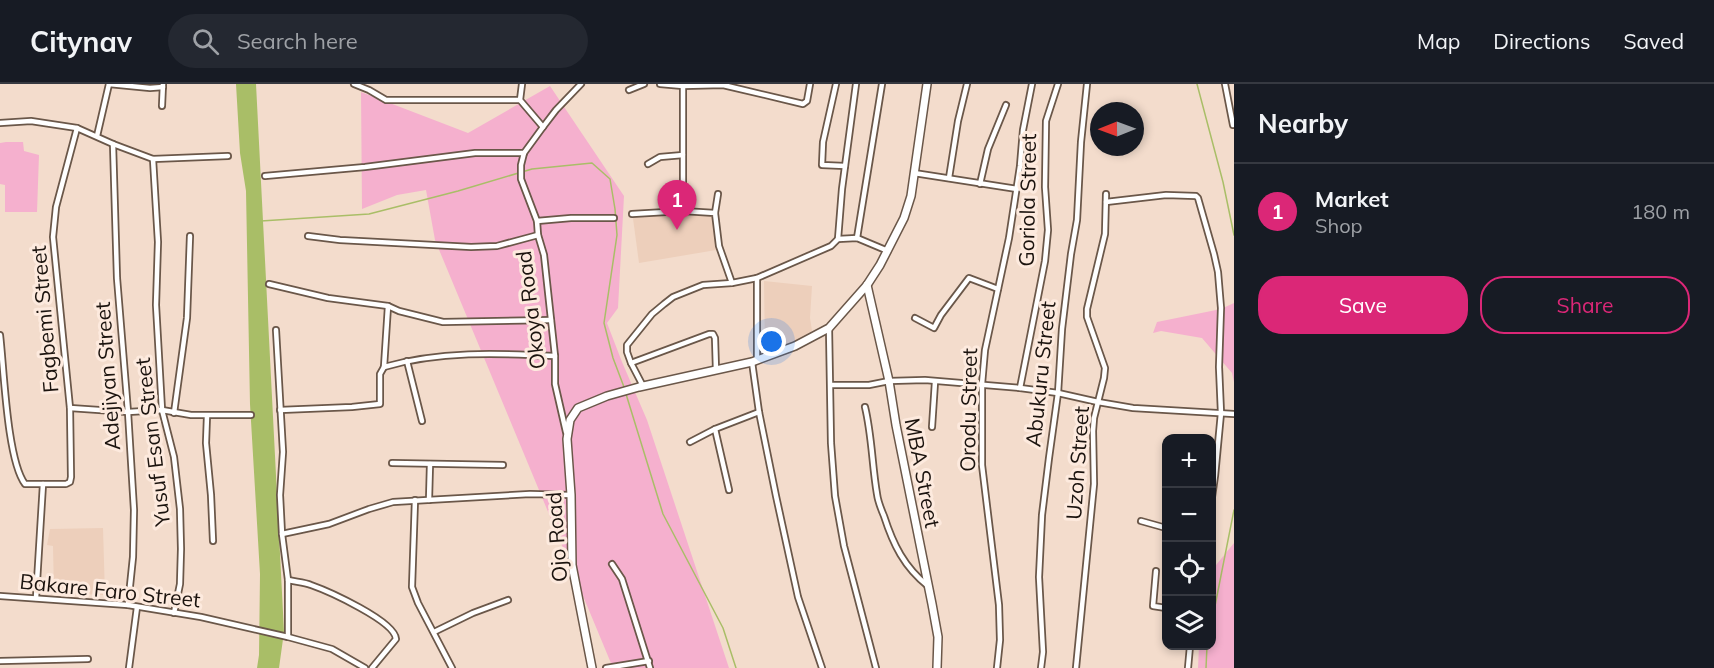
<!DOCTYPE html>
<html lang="en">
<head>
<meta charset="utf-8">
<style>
  body { margin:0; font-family:Mulish,sans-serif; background:#242831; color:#f1f3f6 }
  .controls { position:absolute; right:18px; bottom:18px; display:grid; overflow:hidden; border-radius:12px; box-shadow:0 3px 9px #0003 }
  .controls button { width:54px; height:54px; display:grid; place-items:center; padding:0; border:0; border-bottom:2px solid #363941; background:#171b24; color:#f1f3f6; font:30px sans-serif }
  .compass { position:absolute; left:1090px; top:18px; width:54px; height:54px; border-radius:50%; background:#171b24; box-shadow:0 3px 9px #0003; rotate:269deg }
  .you { position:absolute; left:772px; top:258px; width:21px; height:21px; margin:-15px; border:4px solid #fff; border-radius:50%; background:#1a73e8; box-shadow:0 0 0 9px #1a73e833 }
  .badge { display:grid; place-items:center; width:39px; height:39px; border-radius:50%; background:#db2777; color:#fff; font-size:20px; font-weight:700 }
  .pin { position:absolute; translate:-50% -50px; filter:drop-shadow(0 2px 3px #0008) }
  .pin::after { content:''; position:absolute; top:32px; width:21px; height:18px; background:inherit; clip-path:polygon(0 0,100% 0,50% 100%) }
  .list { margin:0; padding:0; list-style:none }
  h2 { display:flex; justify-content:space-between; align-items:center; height:78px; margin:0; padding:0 24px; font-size:26px }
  h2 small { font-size:20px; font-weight:400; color:#9ea1a6 }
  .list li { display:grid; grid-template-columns:39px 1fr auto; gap:18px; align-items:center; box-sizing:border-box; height:96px; padding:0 24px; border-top:2px solid #363941 }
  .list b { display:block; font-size:22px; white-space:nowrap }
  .list p { margin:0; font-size:20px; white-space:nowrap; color:#9ea1a6 }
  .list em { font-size:20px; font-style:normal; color:#9ea1a6 }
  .actions { display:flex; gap:12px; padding:18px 24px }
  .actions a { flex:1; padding:14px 0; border:2px solid #db2777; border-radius:24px; text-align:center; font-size:21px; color:#db2777 }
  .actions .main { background:#db2777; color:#fff }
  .icon { flex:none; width:33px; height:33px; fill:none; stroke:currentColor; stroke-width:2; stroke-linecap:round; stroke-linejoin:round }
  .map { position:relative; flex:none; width:1234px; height:584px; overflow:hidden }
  header { display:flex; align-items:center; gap:36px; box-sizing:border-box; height:84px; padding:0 30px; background:#171b24; border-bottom:2px solid #363941 }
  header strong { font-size:28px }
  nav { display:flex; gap:33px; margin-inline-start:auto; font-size:21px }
  .search { width:420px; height:54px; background:#242831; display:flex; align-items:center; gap:15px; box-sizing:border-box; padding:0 21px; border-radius:33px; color:#9ea1a6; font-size:22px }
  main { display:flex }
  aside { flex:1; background:#171b24 }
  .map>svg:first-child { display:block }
  .built { fill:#edcfbb }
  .green { fill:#f5b0ce }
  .water { fill:#a9be67 }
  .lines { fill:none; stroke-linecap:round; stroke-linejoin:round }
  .stream { stroke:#a9be67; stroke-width:1.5 }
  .street-casing { stroke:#6a5749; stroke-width:8 }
  .secondary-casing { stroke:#6a5749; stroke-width:10 }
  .street { stroke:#fff; stroke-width:4.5 }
  .secondary { stroke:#fff; stroke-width:7 }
  .labels { text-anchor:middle; stroke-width:6; stroke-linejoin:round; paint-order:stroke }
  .street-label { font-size:21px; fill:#1b130e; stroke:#fdeade }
</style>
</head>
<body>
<header>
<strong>Citynav</strong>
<div class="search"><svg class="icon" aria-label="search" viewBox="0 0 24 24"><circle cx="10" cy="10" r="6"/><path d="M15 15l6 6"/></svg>Search here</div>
<nav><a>Map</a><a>Directions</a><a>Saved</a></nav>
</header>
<main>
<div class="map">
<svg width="1234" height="584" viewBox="0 0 1234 584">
  <rect width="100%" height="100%" fill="#f3dccc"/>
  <g class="built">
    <polygon points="716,126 722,165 639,179 632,127"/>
    <polygon points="764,197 812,202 810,234 812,247 791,259 765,268"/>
    <polygon points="103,444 105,511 54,509 53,462 47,461 50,445"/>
  </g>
  <g class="green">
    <polygon points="550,2 624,112 618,224 607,239 622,278 647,336 729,584 613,584 435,156 426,106 397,111 362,125 361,8 468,49"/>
    <polygon points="6,58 23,58 24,67 39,71 37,128 5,128 5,101 0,100 0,59"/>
    <polygon points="1234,219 1234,298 1232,289 1202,254 1161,247 1153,249 1157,238 1221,225"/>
    <polygon points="1234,459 1234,584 1198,584 1199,562 1212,562 1212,486"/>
  </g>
  <polygon class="water" points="236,0 256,0 284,548 279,584 257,584 259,571 260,490 250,320 246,107 240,69"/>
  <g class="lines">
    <g class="stream">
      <polyline points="1197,0 1223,98 1234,151"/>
      <polyline points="261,137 369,130 458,107 532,85 592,79 610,95 615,125 617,151 604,239 613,274 624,303"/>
      <polyline points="626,310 663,430 723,544 736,584"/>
      <polyline points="1212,537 1234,426"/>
      <polyline points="1206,584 1207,562"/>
    </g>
    <g class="street-casing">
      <g id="street">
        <polyline points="109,0 150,4 163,3"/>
        <polyline points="354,0 369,6 386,16 520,16"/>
        <polyline points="522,0 520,16 543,43"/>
        <polyline points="660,0 683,2 723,1 803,20 807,17 810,0"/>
        <polyline points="836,0 823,58 822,81 845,82"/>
        <polyline points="1225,0 1233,41"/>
        <polyline points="629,6 644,0"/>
        <polyline points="162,22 163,0"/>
        <polyline points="0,39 31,37 77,44 113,60 153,75 228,72"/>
        <polyline points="97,52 109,0"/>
        <polyline points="113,60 117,194 128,328 134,426 133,473 128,521"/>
        <polyline points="153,75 158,158 156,221 162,326 174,373 180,425 181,465 180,500 174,529"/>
        <polyline points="648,80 660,73 683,71"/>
        <polyline points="914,89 1017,105"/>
        <polyline points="265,92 365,83 475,69 524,69"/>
        <polyline points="949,94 958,37 967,0"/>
        <polyline points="980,100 988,65 1006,21"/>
        <polyline points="1106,118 1166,111 1196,112 1198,114 1214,170 1218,188 1221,224 1219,283 1221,329 1215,392 1212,413"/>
        <polyline points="683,127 683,1"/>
        <polyline points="715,129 718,110"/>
        <polyline points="632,130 683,127 715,129 719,162 732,199"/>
        <polyline points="537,137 571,134 614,134"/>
        <polyline points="308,152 340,156 471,163 497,162 538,151"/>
        <polyline points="857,154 882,0"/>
        <polyline points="838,155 842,105 856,0"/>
        <polyline points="269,200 328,214 388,222 399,227 443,238 551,236"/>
        <polyline points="915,234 934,244 941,231 969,194 998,205"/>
        <polyline points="829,244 831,359 835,412 844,462 876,584"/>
        <polyline points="276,246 283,368 280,411 282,450 288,496 288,553"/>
        <path d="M0 251C4 285 7 376 25 400H66L70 398 71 393 70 324 53 153 56 123 77 44"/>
        <polyline points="757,276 757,194"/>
        <polyline points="407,277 422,337"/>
        <polyline points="752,278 759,328 776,412 798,513 822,584"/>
        <polyline points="631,279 709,250 713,250 715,254 716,286"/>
        <path d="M384 283C439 267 497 269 555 272"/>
        <polyline points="831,301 869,301 889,297 925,296 1020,304 1058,309 1098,318 1133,324 1234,330"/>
        <polyline points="643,302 631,279 627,268 627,261 652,230 664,220 673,213 703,201 732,199 757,194 831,162 838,155 857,154 888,167"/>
        <polyline points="1020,304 1045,177 1048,146 1045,103 1046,37 1058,0"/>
        <path d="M865 323C872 352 872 381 877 410 878 418 881 425 884 432 893 460 904 483 928 502"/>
        <polyline points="70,324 128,328 162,326 191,331 251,331"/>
        <polyline points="280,326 352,323 380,320 380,290 384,283 388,222"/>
        <polyline points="174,329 187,234 190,152"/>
        <polyline points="207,332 206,359 211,411 213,457"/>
        <polyline points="932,343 935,298"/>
        <polyline points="715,345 729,406"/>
        <polyline points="566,348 555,300 555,272 544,171 538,151 537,137 521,95 521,81 524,69 543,43 556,26 581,0"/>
        <polyline points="690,358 715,345 759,328"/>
        <polyline points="392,379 503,381"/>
        <polyline points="415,416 412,503 418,519 452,584"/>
        <polyline points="429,416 430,380"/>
        <polyline points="1141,437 1166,444"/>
        <polyline points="282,450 329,440 369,425 393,418 530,410 571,411"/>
        <polyline points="612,480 622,495 650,584"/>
        <polyline points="1156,487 1153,522 1166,524"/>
        <path d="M288 496C296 498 304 498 311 501 328 507 395 537 396 555L372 584"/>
        <polyline points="0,512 128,521 201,533 288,553 332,565 365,584"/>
        <polyline points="36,514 43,400"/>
        <polyline points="434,548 473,529 508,516"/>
        <polyline points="0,577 88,575"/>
        <polyline points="129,584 137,523"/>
        <polyline points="606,584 649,577"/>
        <polyline points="997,584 1000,556 999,521 982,381 982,300 985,266 1009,154 1020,82 1023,46 1032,0"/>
        <polyline points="1041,584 1043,568 1039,493 1042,431 1049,374 1058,309 1062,245 1071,170 1077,136 1081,58 1087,0"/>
        <polyline points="1076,584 1094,400 1093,347 1094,334 1104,294 1105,284 1087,233 1087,225 1105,150 1106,110"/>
        <polyline points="1188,584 1190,562"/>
      </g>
    </g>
    <g class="secondary-casing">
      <g id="secondary">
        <polyline points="867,201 889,297 896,341 932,520 938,553 937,584"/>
        <polyline points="592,584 572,481 571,411 567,355 570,336 578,324 607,312 639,303 752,278 795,262 829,244 867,201 880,181 904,134 911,112 927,0"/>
      </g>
    </g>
    <use href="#street" class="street"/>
    <use href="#secondary" class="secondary"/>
  </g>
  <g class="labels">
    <g class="street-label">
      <text transform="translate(1028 116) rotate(-89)" y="7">Goriola Street</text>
      <text transform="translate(531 226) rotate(-97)" y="7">Okoya Road</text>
      <text transform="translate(45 235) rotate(-95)" y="7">Fagbemi Street</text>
      <text transform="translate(1041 290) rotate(-84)" y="7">Abukuru Street</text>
      <text transform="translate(108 292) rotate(-94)" y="7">Adejiyan Street</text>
      <text transform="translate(969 326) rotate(-89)" y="7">Orodu Street</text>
      <text transform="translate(153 358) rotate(-97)" y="7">Yusuf Esan Street</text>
      <text transform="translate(1078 379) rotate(-86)" y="7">Uzoh Street</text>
      <text transform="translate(922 389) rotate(79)" y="7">MBA Street</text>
      <text transform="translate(557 453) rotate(-94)" y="7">Ojo Road</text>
      <text transform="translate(110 507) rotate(6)" y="7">Bakare Faro Street</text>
    </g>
  </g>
</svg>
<div class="controls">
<button>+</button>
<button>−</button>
<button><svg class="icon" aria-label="locate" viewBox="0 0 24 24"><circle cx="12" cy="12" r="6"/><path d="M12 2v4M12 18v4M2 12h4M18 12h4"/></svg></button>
<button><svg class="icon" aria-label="layers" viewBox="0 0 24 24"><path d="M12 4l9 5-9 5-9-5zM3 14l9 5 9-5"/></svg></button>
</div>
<svg class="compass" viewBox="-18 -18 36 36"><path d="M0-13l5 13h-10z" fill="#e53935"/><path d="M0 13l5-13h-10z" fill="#9ea1a6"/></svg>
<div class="you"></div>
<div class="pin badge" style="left:677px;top:146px">1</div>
</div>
<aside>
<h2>Nearby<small></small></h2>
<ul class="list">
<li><span class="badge">1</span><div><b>Market</b><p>Shop</p></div><em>180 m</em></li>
</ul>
<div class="actions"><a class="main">Save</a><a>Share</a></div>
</aside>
</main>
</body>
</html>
